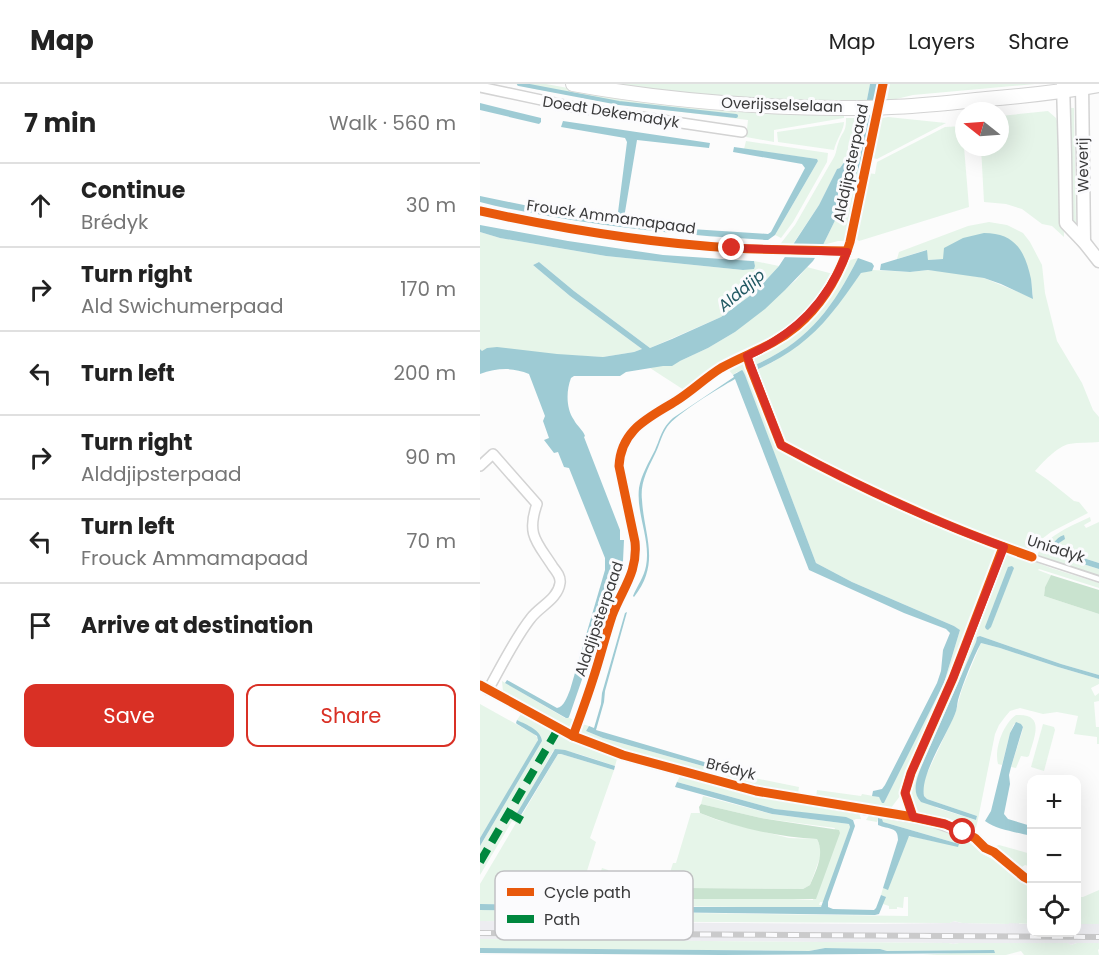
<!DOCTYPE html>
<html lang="en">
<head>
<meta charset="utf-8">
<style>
  body { margin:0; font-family:Poppins,sans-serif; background:#f6f6f6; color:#222 }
  .controls { position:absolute; right:18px; bottom:18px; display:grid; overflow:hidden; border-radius:12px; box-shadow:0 6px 24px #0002 }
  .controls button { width:54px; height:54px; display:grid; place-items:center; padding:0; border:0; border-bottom:2px solid #e0e0e0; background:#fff; color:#222; font:30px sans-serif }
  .compass { position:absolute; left:475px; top:18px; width:54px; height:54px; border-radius:50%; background:#fff; box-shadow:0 6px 24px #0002; rotate:287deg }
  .stop { position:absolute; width:18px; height:18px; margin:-14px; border:4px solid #d93025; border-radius:50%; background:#fff }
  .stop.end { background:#d93025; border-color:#fff; box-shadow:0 2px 6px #0008 }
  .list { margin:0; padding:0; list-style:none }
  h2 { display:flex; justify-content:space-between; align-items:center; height:78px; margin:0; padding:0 24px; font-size:26px }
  h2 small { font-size:20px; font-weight:400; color:#767676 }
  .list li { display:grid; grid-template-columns:39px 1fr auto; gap:18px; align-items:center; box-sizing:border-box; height:84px; padding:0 24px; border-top:2px solid #e0e0e0 }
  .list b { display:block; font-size:22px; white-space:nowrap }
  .list p { margin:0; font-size:20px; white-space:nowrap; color:#767676 }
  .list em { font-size:20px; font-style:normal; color:#767676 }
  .actions { display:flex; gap:12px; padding:18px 24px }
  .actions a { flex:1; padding:14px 0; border:2px solid #d93025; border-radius:12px; text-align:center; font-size:21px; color:#d93025 }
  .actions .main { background:#d93025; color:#fff }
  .icon { flex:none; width:33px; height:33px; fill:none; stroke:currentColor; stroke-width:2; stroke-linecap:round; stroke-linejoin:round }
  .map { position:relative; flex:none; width:619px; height:871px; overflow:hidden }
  header { display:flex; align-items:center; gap:36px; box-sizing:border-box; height:84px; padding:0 30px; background:#fff; border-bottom:2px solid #e0e0e0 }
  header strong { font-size:28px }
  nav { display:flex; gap:33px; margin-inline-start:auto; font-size:21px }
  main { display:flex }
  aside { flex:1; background:#fff }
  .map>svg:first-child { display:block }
  .built { fill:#ededf1 }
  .green { fill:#e6f5e9 }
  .forest { fill:#c9e3cf }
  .water { fill:#9ecbd4 }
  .pier { fill:#fcfcfc }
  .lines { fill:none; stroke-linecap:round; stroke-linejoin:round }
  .stream { stroke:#9ecbd4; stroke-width:4 }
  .lane-casing { stroke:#d3d3d3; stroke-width:8 }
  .street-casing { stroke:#d3d3d3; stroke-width:12 }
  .secondary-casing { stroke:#d3d3d3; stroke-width:15 }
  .primary-casing { stroke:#d3d3d3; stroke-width:16 }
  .lane { stroke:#fff; stroke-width:4.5 }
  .street { stroke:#fff; stroke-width:9 }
  .secondary { stroke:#fff; stroke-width:12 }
  .primary { stroke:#fff; stroke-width:14 }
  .rail-casing { stroke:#cacacb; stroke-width:6 }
  .rail { stroke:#fbfbfd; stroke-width:4; stroke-dasharray:11; stroke-linecap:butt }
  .quiet { stroke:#00873e; stroke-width:8; stroke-dasharray:15 8; stroke-linecap:butt }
  .cycleway-casing { stroke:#fbfbfd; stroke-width:13 }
  .cycleway { stroke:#e8590c; stroke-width:9 }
  .route { stroke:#d93025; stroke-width:8 }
  .labels { text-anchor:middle; stroke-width:6; stroke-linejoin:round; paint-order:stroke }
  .street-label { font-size:15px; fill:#3a3a3b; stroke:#fbfbfd }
  .water-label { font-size:16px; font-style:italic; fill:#215862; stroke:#fbfbfd }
  .key { fill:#fbfbfd; stroke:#c1c1c3; stroke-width:1.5 }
  .key-label { font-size:16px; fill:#3a3a3b }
</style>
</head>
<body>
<header>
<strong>Map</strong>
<nav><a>Map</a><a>Layers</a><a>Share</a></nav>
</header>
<main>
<aside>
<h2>7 min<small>Walk · 560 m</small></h2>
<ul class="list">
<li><svg class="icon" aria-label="ahead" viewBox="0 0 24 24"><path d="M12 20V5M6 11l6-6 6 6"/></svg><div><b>Continue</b><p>Brédyk</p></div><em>30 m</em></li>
<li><svg class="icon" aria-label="right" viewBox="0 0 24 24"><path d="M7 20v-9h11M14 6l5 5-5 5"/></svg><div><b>Turn right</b><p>Ald Swichumerpaad</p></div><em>170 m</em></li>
<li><svg class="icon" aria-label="left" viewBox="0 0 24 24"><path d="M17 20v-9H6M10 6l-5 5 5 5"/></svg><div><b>Turn left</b></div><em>200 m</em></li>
<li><svg class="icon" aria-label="right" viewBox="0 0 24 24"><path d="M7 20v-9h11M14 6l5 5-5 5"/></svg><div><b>Turn right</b><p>Alddjipsterpaad</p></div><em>90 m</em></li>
<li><svg class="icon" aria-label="left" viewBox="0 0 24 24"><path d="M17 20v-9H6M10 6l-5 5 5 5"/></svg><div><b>Turn left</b><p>Frouck Ammamapaad</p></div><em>70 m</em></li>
<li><svg class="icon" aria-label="arrive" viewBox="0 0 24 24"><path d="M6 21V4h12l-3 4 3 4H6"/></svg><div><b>Arrive at destination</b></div></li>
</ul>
<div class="actions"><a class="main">Save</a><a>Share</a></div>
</aside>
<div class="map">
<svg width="619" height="871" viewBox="0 0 619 871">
  <rect width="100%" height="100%" fill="#fcfcfc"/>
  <polygon class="built" points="0,837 397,840 470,839 473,837 482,839 527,840 527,838 539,838 539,840 551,840 552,848 596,848 597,840 619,840 619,859 597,859 591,861 587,859 479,859 473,860 469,859 0,855"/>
  <g class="green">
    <polygon points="35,0 66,0 121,10 364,31 364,34 294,46 294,58 266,53 268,36 152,22 55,5"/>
    <polygon points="128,0 390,0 387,16 379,16 378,18 339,18 221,12"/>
    <polygon points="410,0 555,0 433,11 412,16 407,16"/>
    <polygon points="588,24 594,24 596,140 590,136"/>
    <polygon points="568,27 576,34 582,51 584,153 572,142 562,140 542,125 526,120 504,118 501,63 520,63 520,32"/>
    <polygon points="408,33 466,39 397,75 393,74 402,34"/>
    <path d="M366 34H383L379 57 360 84 357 85 339 121 313 160H303L301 163H298L315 141 350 80C358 68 355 68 359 57 364 45 366 48 366 34Z"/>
    <path d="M364 38C364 46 356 56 354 66L298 58 297 48Z"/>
    <polygon points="484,42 484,63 489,123 392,153 379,157 374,153 388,89 395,90 397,78 465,43"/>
    <polygon points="266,57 348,69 347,78 313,138 301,154 295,151 338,77 337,75 264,65"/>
    <polygon points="384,71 385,71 366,157 358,157 343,161 367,112"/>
    <path d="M509 138 527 141 543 149 550 158 562 181 565 209 577 257 602 299 613 326 619 333V358C609 359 599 358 589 360 578 362 562 379 555 387L568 396 594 417 599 418 608 429 571 448 550 464 548 468 536 465 498 451 419 417 377 398 303 359 275 286 293 278 338 244 350 231 381 189 393 186 430 188 448 186 477 189 504 194 553 214 551 196 464 175 448 176 446 166 417 175 419 168 488 142Z"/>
    <polygon points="0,148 20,154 126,172 263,186 275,182 274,177 299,182 275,208 241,233 170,264 94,207 59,178 53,181 90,212 162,265 154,268 123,273 2,267 0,265"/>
    <path d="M378 174C353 223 329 257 277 280V282L273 284 270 274C313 254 349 223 366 177Z"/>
    <path d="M327 183 353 190C341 212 326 232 305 247 287 261 267 267 247 277 232 285 218 296 204 306L170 284 200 277 228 264 255 248 316 196Z"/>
    <polygon points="265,276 281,320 298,362 375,403 456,439 515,463 518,469 516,476 457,629 429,688 423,708 411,724 336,713 337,706 381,712 382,710 399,713 404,719 464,599 480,546 474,542 372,498 336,479 263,287 257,288 253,291 247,284"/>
    <path d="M610 433 611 437 604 441 606 444 619 438V479L578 466V462L584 451 571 470 619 485V492L557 471C567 451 591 442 610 433Z"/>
    <path d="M527 467 571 484 619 499V504L559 485 558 486 571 491 565 503 564 512 619 530V591L581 580 500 552 496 556 497 558 445 674 436 707 457 724 496 736 497 732 447 715 444 712 443 704 444 696 475 630 482 605 501 559 520 564 578 583 619 595V600L611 604 615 612 619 609V617L614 618 616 643H619V660H617V653L594 650 598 632 577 628 563 630 540 624 530 627 525 633 519 641 515 650 497 740 496 743 492 746C473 737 453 732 433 728L426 710 433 689 475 595 522 472Z"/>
    <polygon points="22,597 85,634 88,633 95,637 94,640 88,644 23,608"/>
    <polygon points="0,620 54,650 58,654 57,660 0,754"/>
    <path d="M41 630 73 647 75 651H81L112 666 137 675 135 682C122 678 84 663 73 667L38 729 42 731 78 670H81L134 686 110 754 116 758 106 790 101 789 98 796 105 799 106 802 109 804 111 807 109 815H111L122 784 128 786 133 800C134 801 142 804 143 804 162 805 162 786 187 798L193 779H196L211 729H220L237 736 309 754 337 755 342 768 330 801 323 805 208 804 193 800 190 809 333 816 355 744 281 734 221 720 223 712 292 730 369 740 370 743 344 818H340L339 821H342L341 823 338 824 0 820V800L36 739 32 737 0 791V762L62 657 58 649 37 636Z"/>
    <path d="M536 631C566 629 554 653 549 672L547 673 541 672 536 684 531 683 542 648 543 643 541 640H534L530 649 522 681 518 680C514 665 523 640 536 631Z"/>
    <polygon points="102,640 109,642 106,647 123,654 230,684 227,690 114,656 101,650"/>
    <polygon points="563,640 574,643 575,646 564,687 551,683"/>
    <polygon points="245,688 319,703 318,710 294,706 243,694"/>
    <polygon points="200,692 282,713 379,729 381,735 376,735 374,736 371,735 295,725 197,698"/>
    <polygon points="389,731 449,741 474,750 489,758 501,769 514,776 531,789 551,802 551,840 529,839 529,840 482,839 474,837 470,839 0,837 0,826 428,832 428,813 424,813 423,824 417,823 417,825 409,825 409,822 403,820 405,813 401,811 403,804 408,805 428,753 431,752 452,757 479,760 403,738 398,735 397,738 386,736"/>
    <polygon points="519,761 551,770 551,783 545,781 542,783 513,763"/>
    <polygon points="619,806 619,840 597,840 597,813 603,813"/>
    <polygon points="0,855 469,859 473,860 479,859 588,859 591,861 597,859 619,859 619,865 618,866 619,871 544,871 541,867 526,871 400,871 443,871 514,866 407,867 400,865 345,864 329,867 0,864"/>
  </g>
  <g class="forest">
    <polygon points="571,491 619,506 619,530 564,512 565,503"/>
    <path d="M221 720 281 734 359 746 360 749 336 815H194C188 811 190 806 193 800L208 804 323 805 330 801C336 786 345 770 337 755 297 753 257 744 220 729L219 723Z"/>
  </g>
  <g class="water">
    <path d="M390 0H399L384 71 367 112 343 161 333 177 305 206 285 225 255 248 228 264 200 277 192 282H183L146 288 140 292H94L91 294C86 307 86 325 94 336 97 342 103 346 105 352L104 353 140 446V456H144L143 477 89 633 88 634H86L25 599 27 596 77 624C84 623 87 613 90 606L125 486V474L89 384 84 383 78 368 74 369 64 356 69 354 63 337 65 332 49 290C33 283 17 284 0 290V265L2 267 7 264 17 263 77 270 123 273 154 268 162 265 90 212 53 181 59 178 94 207 170 264 192 255 241 233 275 208 299 182 339 121 357 85 360 84 379 57Z"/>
    <polygon points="0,19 61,34 61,38 59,40 0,26"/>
    <path d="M83 37 230 59 229 64 157 56 144 134V138L148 139 196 144 288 150 291 148 325 84 322 80 253 68 254 63 337 75 338 77 295 151 288 156C214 152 141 145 68 132 45 128 22 124 0 118V112L93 131 135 137 137 136 147 58 145 54 81 43Z"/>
    <polygon points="0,141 88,157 183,171 272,177 274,177 275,182 274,185 263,186 126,172 20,154 0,148"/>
    <path d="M504 149C535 149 545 167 551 195 552 202 552 208 553 215L521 200 504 194 448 186 430 188 400 186 401 180 447 166 448 176 463 175 464 164 483 154Z"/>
    <path d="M378 174 392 179 394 182 392 187 381 189C371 203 361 218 350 231 331 255 305 273 278 285L277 280C329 257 353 223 378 174Z"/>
    <path d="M262 286 263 287 265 291 336 479 372 498 474 542 480 546 464 599 404 719H402L399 713 392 712 393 707 402 705 405 701 457 599 461 587 463 566 470 549 466 545 424 529 329 486 255 295C239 304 196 330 187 343 181 352 179 363 174 372 167 386 160 400 162 416 164 452 181 479 154 513L153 512C157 502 164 493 166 482 171 456 156 430 159 404 161 391 169 378 175 366 181 353 181 345 193 334L254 293 253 291Z"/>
    <path d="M584 451 585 455 579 459 578 463V466L619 479V485L571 470C571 462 575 454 584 451Z"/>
    <polygon points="532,482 534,484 511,543 508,546 506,545 505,543 528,483"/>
    <polygon points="147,528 125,607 124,618 116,646 231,680 230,684 123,654 106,647 109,642 114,644 121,620 122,609 145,529"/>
    <path d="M500 552 581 580 619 591V595L578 583 520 564 501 559C493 574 483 599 478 616 477 621 477 625 475 630 467 651 440 690 444 712L447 715 497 732 496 736 441 718C429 706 440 687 445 674L496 558 497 553Z"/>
    <path d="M37 636C47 641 61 646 62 657L0 762V754L58 656 57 652 37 640 36 639Z"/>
    <path d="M536 638 541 640 543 643 531 683 529 691 530 700 524 730 528 735 551 742V752C537 748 517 746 505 737L511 727 530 649Z"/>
    <polygon points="75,665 85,666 135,682 134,686 81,670 78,670 41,731 37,729"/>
    <polygon points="197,698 295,725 366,733 373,736 375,742 348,818 348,823 353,825 394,826 396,824 401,811 406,813 399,830 395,831 0,826 0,820 179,823 341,823 370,743 369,740 292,730 195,703"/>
    <path d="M398 734 402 735 403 738 479 760 478 763 429 752 408 806 403 804 418 756C418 742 409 746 398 741Z"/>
    <polygon points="0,864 329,867 345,864 400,865 407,867 514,866 515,869 241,871 0,869"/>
  </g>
  <polygon class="pier" points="308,162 345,163 338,174 300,173"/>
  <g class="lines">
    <polyline class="stream" points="39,0 139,19 256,32"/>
    <g class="lane-casing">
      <polyline id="lane" points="552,473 619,495"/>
    </g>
    <g class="street-casing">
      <g id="street">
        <polyline points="0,3 94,23 262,48"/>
        <path d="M0 382 13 370 57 420C46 451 57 458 73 483 77 488 81 493 80 499 78 515 59 523 51 534 35 554 21 583 8 606"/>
        <polyline points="0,601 93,652 143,671 276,707 448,736 483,748 495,754 505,764"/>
      </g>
    </g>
    <g class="secondary-casing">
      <g id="secondary">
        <polyline points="583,0 585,71 586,139 604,158 619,177"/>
        <polyline points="602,0 604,158"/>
      </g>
    </g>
    <g class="primary-casing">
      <path id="primary" d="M93 0C165 13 237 20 310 23 344 24 377 25 411 23 442 22 474 18 506 15 544 12 582 8 619 1"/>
    </g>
    <use href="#lane" class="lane"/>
    <use href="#street" class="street"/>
    <use href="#secondary" class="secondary"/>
    <use href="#primary" class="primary"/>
    <g class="rail-casing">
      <polyline id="rail" points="0,849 619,853"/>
    </g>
    <use href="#rail" class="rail"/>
    <g class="quiet">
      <polyline points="29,729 43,737"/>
      <polyline points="0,778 78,645"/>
    </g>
    <g class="cycleway-casing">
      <g id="cycleway">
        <path d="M0 127C83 145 167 159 253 164 291 166 329 166 367 167"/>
        <path d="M267 272 270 282 301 361C382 405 465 443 552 473"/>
        <polyline points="0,601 93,652 143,671 276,707 433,733 465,740 483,748 495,754 505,764 514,768 544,793 552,797"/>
        <path d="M93 652C100 633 107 614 113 595 120 574 125 553 132 532 142 505 158 489 155 458L139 382C141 345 169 334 196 317 212 307 225 294 241 284 268 269 292 263 317 242 343 220 360 190 370 158L403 0"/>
        <polyline points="433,733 425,709 431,689 473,594 523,463"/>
      </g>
    </g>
    <use href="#cycleway" class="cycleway"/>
  </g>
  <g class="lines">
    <path class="route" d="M252 164 367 168C348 218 315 250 267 272L301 361C373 400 447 435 524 463L473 594 431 689 425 709 433 733 465 740 483 748"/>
  </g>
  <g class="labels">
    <g class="street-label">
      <text transform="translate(302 21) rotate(2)" y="5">Overijsselselaan</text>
      <text transform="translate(131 28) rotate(9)" y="5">Doedt Dekemadyk</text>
      <text transform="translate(371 79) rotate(-78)" y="5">Alddjipsterpaad</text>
      <text transform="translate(603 81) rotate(-91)" y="5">Weverij</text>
      <text transform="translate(131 133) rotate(8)" y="5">Frouck Ammamapaad</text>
      <text transform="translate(576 465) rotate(18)" y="5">Uniadyk</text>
      <text transform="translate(119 535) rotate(-71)" y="5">Alddjipsterpaad</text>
      <text transform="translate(251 685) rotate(14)" y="5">Brédyk</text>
    </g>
    <g class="water-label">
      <text transform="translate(261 206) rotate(-40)" y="6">Alddjip</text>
    </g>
  </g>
  <rect x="15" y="787" width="198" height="69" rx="9" class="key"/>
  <rect x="27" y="804" width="27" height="8" fill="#e8590c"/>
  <rect x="27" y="831" width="27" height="8" fill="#00873e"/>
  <g class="key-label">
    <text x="64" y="814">Cycle path</text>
    <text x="64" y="841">Path</text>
  </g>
</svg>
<div class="controls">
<button>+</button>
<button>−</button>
<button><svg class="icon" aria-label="locate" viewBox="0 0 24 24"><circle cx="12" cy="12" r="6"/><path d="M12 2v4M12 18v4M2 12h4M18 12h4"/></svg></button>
</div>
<svg class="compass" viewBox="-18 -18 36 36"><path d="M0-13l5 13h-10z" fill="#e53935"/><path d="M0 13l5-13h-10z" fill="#767676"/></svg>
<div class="stop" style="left:483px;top:748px"></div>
<div class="stop end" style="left:252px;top:164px"></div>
</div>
</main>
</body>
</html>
